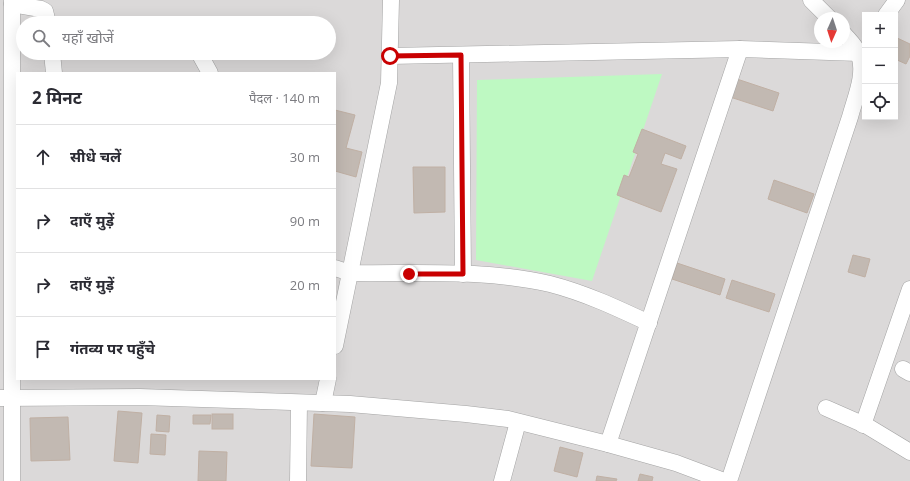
<!DOCTYPE html>
<html lang="hi">
<head>
<meta charset="utf-8">
<style>
  body { margin:0; font-family:"Open Sans","Noto Sans Devanagari",sans-serif; background:#f7f7f7; color:#2b2b33 }
  .controls { position:absolute; right:12px; top:12px; display:grid; overflow:hidden; border-radius:0px; box-shadow:0 4px 16px #0002 }
  .controls button { width:36px; height:36px; display:grid; place-items:center; padding:0; border:0; border-bottom:1px solid #e1e1e2; background:#fff; color:#2b2b33; font:20px sans-serif }
  .compass { position:absolute; left:814px; top:12px; width:36px; height:36px; border-radius:50%; background:#fff; box-shadow:0 4px 16px #0002; rotate:183deg }
  .stop { position:absolute; width:12px; height:12px; margin:-9px; border:3px solid #c90001; border-radius:50%; background:#fff }
  .stop.end { background:#c90001; border-color:#fff; box-shadow:0 1px 4px #0008 }
  .list { margin:0; padding:0; list-style:none }
  h2 { display:flex; justify-content:space-between; align-items:center; height:52px; margin:0; padding:0 16px; font-size:17px }
  h2 small { font-size:13px; font-weight:400; color:#7c7c81 }
  .list li { display:grid; grid-template-columns:26px 1fr auto; gap:12px; align-items:center; box-sizing:border-box; height:64px; padding:0 16px; border-top:1px solid #e1e1e2 }
  .list b { display:block; font-size:15px; white-space:nowrap }
  .list em { font-size:13px; font-style:normal; color:#7c7c81 }
  .icon { flex:none; width:22px; height:22px; fill:none; stroke:currentColor; stroke-width:2; stroke-linecap:round; stroke-linejoin:round }
  .map { position:relative; flex:none; width:910px; height:481px; overflow:hidden }
  .search { position:absolute; background:#fff; box-shadow:0 4px 16px #0002; left:16px; top:16px; width:320px; height:44px; display:flex; align-items:center; gap:10px; box-sizing:border-box; padding:0 14px; border-radius:22px; color:#7c7c81; font-size:15px }
  .panel { position:absolute; background:#fff; box-shadow:0 4px 16px #0002; left:16px; top:72px; width:320px; height:308px; border-radius:0px }
  .map>svg:first-child { display:block }
  .residential { fill:#dbd9d9; fill-rule:evenodd }
  .park { fill:#bef9c2 }
  .building { fill:#c2b9b2; stroke:#c0b0a4 }
  .lines { fill:none; stroke-linecap:round; stroke-linejoin:round }
  .minor-casing { stroke:#a4a4a4; stroke-width:17 }
  .minor { stroke:#fff; stroke-width:16 }
  .route { stroke:#c90001; stroke-width:5 }
</style>
</head>
<body>
<div class="map">
<svg width="910" height="481" viewBox="0 0 910 481">
  <rect width="100%" height="100%" fill="#eeeae2"/>
  <path class="residential" d="M0 0H910V481H0ZM865 15H895V117H865ZM820 18H844V42H820ZM23 23H329V53H23ZM17 73H335V379H17Z"/>
  <polygon class="park" points="662,74 592,281 476,260 477,80"/>
  <g class="building">
    <polygon points="895,37 910,44 910,56 906,64 895,59"/>
    <polygon points="734,78 779,93 773,111 727,96"/>
    <polygon points="335,110 355,115 346,148 362,152 356,177 335,171"/>
    <polygon points="642,129 686,146 681,159 665,153 661,164 677,169 661,212 617,195 624,175 629,177 638,154 633,152"/>
    <polygon points="413,167 445,167 445,212 414,213"/>
    <polygon points="774,180 814,194 807,213 768,199"/>
    <polygon points="853,255 870,259 865,277 848,272"/>
    <polygon points="677,263 725,279 720,295 672,279"/>
    <polygon points="732,280 775,294 769,312 726,298"/>
    <polygon points="118,411 142,413 138,463 114,461"/>
    <rect x="212" y="414" width="21" height="15"/>
    <polygon points="314,414 355,417 352,468 311,466"/>
    <polygon points="157,415 170,416 169,432 156,431"/>
    <polygon points="193,415 211,415 210,424 193,424"/>
    <polygon points="68,417 70,460 31,461 30,418"/>
    <polygon points="151,434 166,435 165,455 150,454"/>
    <polygon points="560,447 583,453 577,477 554,471"/>
    <polygon points="199,451 227,452 226,481 198,481"/>
    <polygon points="640,474 653,477 652,481 638,481"/>
    <polygon points="597,476 617,479 616,481 596,481"/>
  </g>
  <g class="lines">
    <g class="minor-casing">
      <g id="minor">
        <polyline points="811,0 829,18"/>
        <polyline points="12,4 41,9 45,11 48,23"/>
        <polyline points="886,15 897,0"/>
        <polyline points="52,53 54,73"/>
        <polyline points="199,53 210,73"/>
        <polyline points="461,55 463,274"/>
        <polyline points="390,56 740,49 859,53"/>
        <path d="M335 268 350 273C416 274 486 269 550 284 585 293 617 308 649 323"/>
        <polyline points="335,346 389,83 391,0"/>
        <polyline points="903,369 910,373"/>
        <polyline points="0,398 140,397 350,404 466,414 508,419 608,444 676,463 724,481"/>
        <polyline points="323,403 328,379"/>
        <polyline points="826,408 867,426 910,452"/>
        <polyline points="863,425 910,289"/>
        <polyline points="608,444 740,49"/>
        <polyline points="12,481 12,0"/>
        <polyline points="298,481 299,403"/>
        <polyline points="502,481 518,422"/>
        <path d="M729 481 850 117C855 98 866 74 859 55 857 47 849 40 844 34"/>
      </g>
    </g>
    <use href="#minor" class="minor"/>
  </g>
  <g class="lines">
    <polyline class="route" points="390,56 461,55 463,274 409,274"/>
  </g>
</svg>
<div class="controls">
<button>+</button>
<button>−</button>
<button><svg class="icon" aria-label="locate" viewBox="0 0 24 24"><circle cx="12" cy="12" r="6"/><path d="M12 2v4M12 18v4M2 12h4M18 12h4"/></svg></button>
</div>
<svg class="compass" viewBox="-18 -18 36 36"><path d="M0-13l5 13h-10z" fill="#e53935"/><path d="M0 13l5-13h-10z" fill="#7c7c81"/></svg>
<div class="stop" style="left:390px;top:56px"></div>
<div class="stop end" style="left:409px;top:274px"></div>
<div class="search"><svg class="icon" aria-label="search" viewBox="0 0 24 24"><circle cx="10" cy="10" r="6"/><path d="M15 15l6 6"/></svg>यहाँ खोजें</div>
<section class="panel">
<h2>2 मिनट<small>पैदल · 140 m</small></h2>
<ul class="list">
<li><svg class="icon" aria-label="ahead" viewBox="0 0 24 24"><path d="M12 20V5M6 11l6-6 6 6"/></svg><div><b>सीधे चलें</b></div><em>30 m</em></li>
<li><svg class="icon" aria-label="right" viewBox="0 0 24 24"><path d="M7 20v-9h11M14 6l5 5-5 5"/></svg><div><b>दाएँ मुड़ें</b></div><em>90 m</em></li>
<li><svg class="icon" aria-label="right" viewBox="0 0 24 24"><path d="M7 20v-9h11M14 6l5 5-5 5"/></svg><div><b>दाएँ मुड़ें</b></div><em>20 m</em></li>
<li><svg class="icon" aria-label="arrive" viewBox="0 0 24 24"><path d="M6 21V4h12l-3 4 3 4H6"/></svg><div><b>गंतव्य पर पहुँचे</b></div></li>
</ul>
</section>
</div>
</body>
</html>
